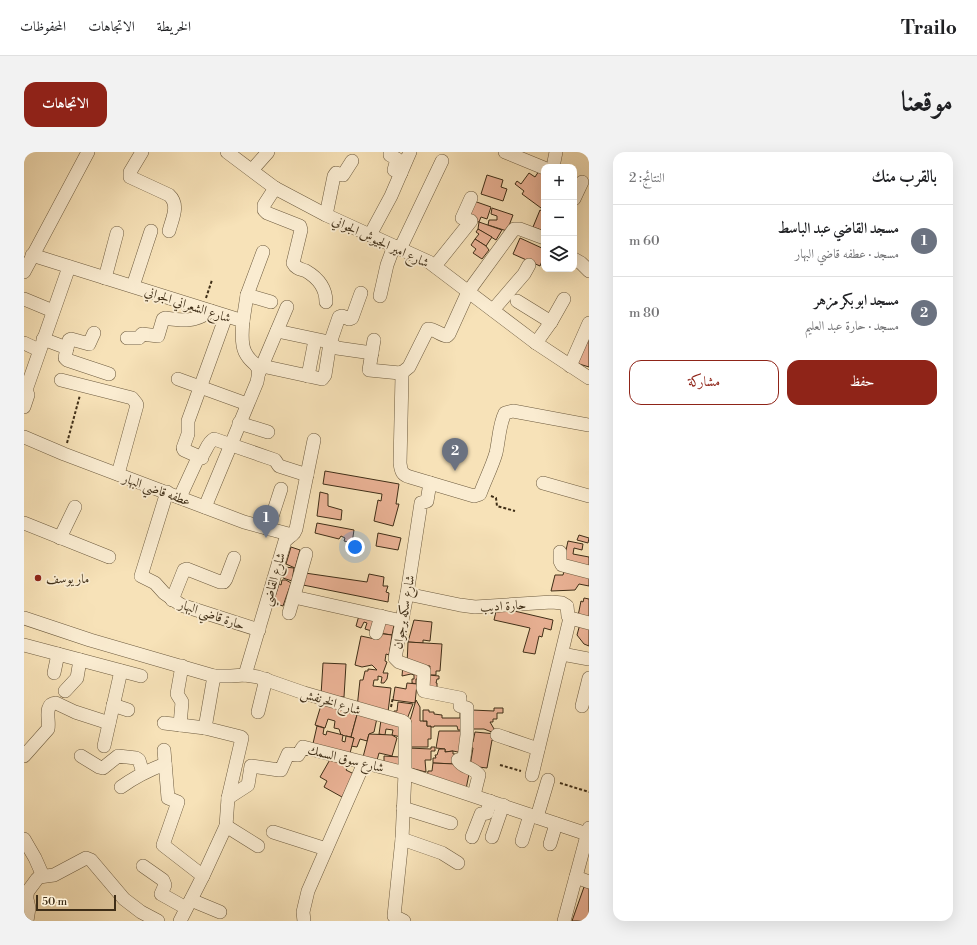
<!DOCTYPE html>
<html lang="ar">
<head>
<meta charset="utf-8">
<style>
  body { margin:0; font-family:"Libre Bodoni",Amiri,serif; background:#f2f2f2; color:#202124; direction:rtl }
  .controls { position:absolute; right:12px; top:12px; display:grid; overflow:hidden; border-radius:8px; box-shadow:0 4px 16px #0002 }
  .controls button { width:36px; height:36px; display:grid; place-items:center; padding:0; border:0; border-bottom:1px solid #e0e0e0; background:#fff; color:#202124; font:20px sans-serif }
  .scale { position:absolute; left:12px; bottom:10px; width:80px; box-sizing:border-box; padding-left:4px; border:2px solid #3f2e17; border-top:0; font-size:11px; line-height:14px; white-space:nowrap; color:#3f2e17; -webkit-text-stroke:3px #faecd1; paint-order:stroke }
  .you { position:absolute; left:331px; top:395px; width:14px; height:14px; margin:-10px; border:3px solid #fff; border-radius:50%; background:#1a73e8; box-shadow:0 0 0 6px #1a73e833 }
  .badge { display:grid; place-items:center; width:26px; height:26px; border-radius:50%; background:#8f2418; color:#fff; font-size:13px; font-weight:700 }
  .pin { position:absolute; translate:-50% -33px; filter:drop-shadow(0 1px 2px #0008) }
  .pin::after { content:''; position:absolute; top:21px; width:14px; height:12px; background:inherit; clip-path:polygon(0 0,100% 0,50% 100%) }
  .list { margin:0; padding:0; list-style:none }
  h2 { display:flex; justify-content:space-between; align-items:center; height:52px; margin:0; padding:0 16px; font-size:17px }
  h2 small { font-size:13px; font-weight:400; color:#757577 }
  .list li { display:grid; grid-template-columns:26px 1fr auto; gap:12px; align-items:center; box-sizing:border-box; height:72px; padding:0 16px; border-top:1px solid #e0e0e0 }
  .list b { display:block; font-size:15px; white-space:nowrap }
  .list p { margin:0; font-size:13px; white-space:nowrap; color:#757577 }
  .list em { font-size:13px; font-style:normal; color:#757577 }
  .actions { display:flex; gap:8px; padding:12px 16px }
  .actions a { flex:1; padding:9px 0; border:1px solid #8f2418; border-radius:12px; text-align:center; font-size:14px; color:#8f2418 }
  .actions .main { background:#8f2418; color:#fff }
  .icon { flex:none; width:22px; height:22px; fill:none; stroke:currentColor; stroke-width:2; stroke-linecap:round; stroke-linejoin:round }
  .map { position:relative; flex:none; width:565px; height:769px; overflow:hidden; direction:ltr; border-radius:12px }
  header { display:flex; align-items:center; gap:24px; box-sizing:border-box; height:56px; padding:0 20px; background:#fff; border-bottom:1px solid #e0e0e0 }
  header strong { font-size:19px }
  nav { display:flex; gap:22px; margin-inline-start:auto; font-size:14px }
  .intro { display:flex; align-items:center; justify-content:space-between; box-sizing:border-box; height:96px; padding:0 24px }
  h1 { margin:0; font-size:28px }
  .button { padding:10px 18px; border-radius:12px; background:#8f2418; color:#fff; font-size:14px; font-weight:700 }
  main { display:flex; gap:24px; padding:0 24px }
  aside { flex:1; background:#fff; border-radius:12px; box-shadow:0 4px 16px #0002 }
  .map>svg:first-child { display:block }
  .building { fill:#e9b194; stroke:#3f2e17 }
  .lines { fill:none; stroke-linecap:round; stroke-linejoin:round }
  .minor-casing { stroke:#6d5b3f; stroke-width:14 }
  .path { stroke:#3f2e17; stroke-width:2; stroke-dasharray:3 2; stroke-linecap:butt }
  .minor { stroke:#faecd1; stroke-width:13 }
  .poi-dot { fill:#8f2418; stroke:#faecd1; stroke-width:1.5 }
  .labels { text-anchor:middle; stroke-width:3.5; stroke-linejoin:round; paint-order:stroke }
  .street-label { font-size:13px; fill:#3f2e17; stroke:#faecd1 }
  .poi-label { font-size:13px; fill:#3f2e17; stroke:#faecd1; text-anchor:start }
</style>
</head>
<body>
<header>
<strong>Trailo</strong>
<nav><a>الخريطة</a><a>الاتجاهات</a><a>المحفوظات</a></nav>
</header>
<div class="intro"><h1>موقعنا</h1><a class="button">الاتجاهات</a></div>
<main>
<aside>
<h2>بالقرب منك<small>النتائج: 2</small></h2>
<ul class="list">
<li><span class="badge" style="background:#6b7280">1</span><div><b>مسجد القاضي عبد الباسط</b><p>مسجد · عطفه قاضي البهار</p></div><em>60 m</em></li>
<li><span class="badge" style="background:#6b7280">2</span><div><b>مسجد ابو بكر مزهر</b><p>مسجد · حارة عبد العليم</p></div><em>80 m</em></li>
</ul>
<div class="actions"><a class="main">حفظ</a><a>مشاركة</a></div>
</aside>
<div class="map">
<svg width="565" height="769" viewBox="0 0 565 769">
  <rect width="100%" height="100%" fill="#f7e2b8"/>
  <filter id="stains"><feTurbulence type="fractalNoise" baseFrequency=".005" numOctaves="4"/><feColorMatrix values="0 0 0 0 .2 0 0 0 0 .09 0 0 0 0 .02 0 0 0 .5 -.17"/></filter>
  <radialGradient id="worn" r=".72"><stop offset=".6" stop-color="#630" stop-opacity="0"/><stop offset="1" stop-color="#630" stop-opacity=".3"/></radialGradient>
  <g class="building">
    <polygon points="515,19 520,23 520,52 517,56 498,42 500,39 491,32 493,29 497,32 505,21 511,25"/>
    <polygon points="463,23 479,28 477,35 483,37 479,49 457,42"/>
    <polygon points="447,48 467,55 463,67 457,65 455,70 442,65"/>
    <polygon points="468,56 489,63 483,79 464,73 465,68 473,68 473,64 467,62"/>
    <polygon points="516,58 520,60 520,79 509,75"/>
    <polygon points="455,70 478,78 472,88 454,77"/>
    <polygon points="454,77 468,85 462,94 451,87 455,82 452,80"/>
    <polygon points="496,86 520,97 520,104 516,114 489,102"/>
    <polygon points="451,87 462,94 465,98 458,107 449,101 452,97 447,93"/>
    <polygon points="560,186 565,188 565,215 552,211"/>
    <polygon points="301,319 375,332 372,352 375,352 369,374 350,369 354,348 357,349 358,342 299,332"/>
    <polygon points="296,340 304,342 304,354 318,358 317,368 293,364"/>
    <polygon points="293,371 330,378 328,391 320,389 321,386 317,384 315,387 291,381"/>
    <polygon points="354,381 377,386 374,398 352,394"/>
    <polygon points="555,383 565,386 564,391 553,388"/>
    <polygon points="544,389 559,392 558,398 550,396 549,402 565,405 565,417 539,412"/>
    <polygon points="267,395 276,398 271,416 262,412"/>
    <polygon points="261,415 270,416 268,429 259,426"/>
    <polygon points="541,416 565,422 565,434 555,432 551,438 527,439 531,423 539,423"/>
    <polygon points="281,421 343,430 345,422 360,425 359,434 364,434 362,440 365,441 364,450 279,433"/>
    <polygon points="258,428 262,428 267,431 259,454 249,451 255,432 257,433"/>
    <polygon points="560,446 565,447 565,466 554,464 557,449 559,450"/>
    <polygon points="473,455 529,468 527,478 520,476 518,485 515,484 511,502 499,500 506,476 470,468"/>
    <polygon points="336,460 355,465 351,480 341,477 343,471 340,470 337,476 332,474"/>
    <polygon points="358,466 371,468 368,483 355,481"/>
    <polygon points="390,468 408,470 406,489 399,488 399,491 384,490"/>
    <polygon points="556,472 565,474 565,494 560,492 553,483"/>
    <polygon points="352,481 368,483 365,503 362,502 361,509 363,510 359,521 364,521 363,527 360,531 357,531 358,525 354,524 354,528 350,528 349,534 367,536 364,560 333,556 336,528 339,528 341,519 344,519 344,517 353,518 348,513 338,515 331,513 337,484 351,487"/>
    <polygon points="384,490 418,492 416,519 412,519 412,523 405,523 406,514 383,513"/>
    <polygon points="299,511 322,512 320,545 297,543"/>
    <polygon points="379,513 394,522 394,527 392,527 392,532 388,531 388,527 390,527 390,523 387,522 378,524"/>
    <polygon points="405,523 415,524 415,527 413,527 412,531 413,531 413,536 402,536"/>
    <polygon points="383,531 393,532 391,551 369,548 371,535 382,537"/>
    <polygon points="392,548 396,555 396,569 403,569 403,574 407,574 407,587 404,587 404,595 382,595 382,582"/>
    <polygon points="298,550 334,559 327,585 317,583 315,577 310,576 311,569 304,567 301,576 291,573"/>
    <polygon points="374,550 389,552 383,567 369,563 370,559 373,559"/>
    <polygon points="470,556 479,556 479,561 473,561 473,567 469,567 469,570 466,570 473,582 460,577 447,577 448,558 470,559"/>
    <polygon points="399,558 405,558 405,560 410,560 410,562 418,563 418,566 436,566 436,559 440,572 437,578 434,578 433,574 410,574 410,575 407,575 407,574 403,574 403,569 399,569"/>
    <polygon points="334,559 353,566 350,580 345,582 343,589 336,587 333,595 327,594 330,586 327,585"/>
    <polygon points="357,568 378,571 377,585 368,583 369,578 362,577 361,583 355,582"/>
    <polygon points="293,574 300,576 299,582 302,583 303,579 319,583 318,589 321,590 322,584 330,586 325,605 288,596"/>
    <polygon points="415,579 442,579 439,601 429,599 421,600 421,597 412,596"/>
    <polygon points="451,580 472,582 471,588 468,588 463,616 446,614 449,596 443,595 444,589 449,590"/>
    <polygon points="345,582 368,583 373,586 368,604 355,601 352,612 338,609"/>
    <polygon points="407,595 411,595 411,599 407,599 407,608 401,608 402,620 382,615 384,596 407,597"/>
    <polygon points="415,597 421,597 421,600 429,599 429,602 431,602 431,612 409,611 409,606 412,606 411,603 413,603"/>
    <polygon points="308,604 325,613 322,618 330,622 318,645 300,635 303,629 296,625"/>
    <polygon points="360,604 376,605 375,617 360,616"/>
    <polygon points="409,611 431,612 445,622 442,637 403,626 404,619 408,619"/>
    <polygon points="560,735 565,736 565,769 548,769"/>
  </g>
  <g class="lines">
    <g class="minor-casing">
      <g id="minor">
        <path d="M118 0 106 20V25L145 43C156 53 148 67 145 79"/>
        <polyline points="203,0 251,36 302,63 405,110 512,191 565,226"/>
        <polyline points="366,0 366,3 373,7 370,18 377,21"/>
        <polyline points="481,0 520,16"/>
        <polyline points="529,15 532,0"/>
        <polyline points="228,18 244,0"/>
        <path d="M251 36 240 53V58L243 61 276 74 277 78 269 111C272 117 277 117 282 119 294 126 302 136 302 150"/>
        <polyline points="550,47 558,30"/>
        <polyline points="302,63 310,24 312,21 319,23 328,9"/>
        <polyline points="346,83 367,44 386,0"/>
        <polyline points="376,97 418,9"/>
        <path d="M8 103 219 169C218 179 217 192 221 200 228 215 238 209 233 230L181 355"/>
        <polyline points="550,107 557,111 565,119"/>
        <polyline points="411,114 447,69 438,66 447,46"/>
        <polyline points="0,120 64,0"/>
        <polyline points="81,126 93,81"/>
        <polyline points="109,134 127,79"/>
        <polyline points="223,143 247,150"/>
        <polyline points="356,144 363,113 370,94"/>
        <polyline points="0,147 29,159"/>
        <polyline points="493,149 527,170"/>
        <polyline points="469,158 500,122 505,113"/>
        <polyline points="219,169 223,143 239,100"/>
        <polyline points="253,179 305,190 313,196 348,201"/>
        <path d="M103 186H115L118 182 134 184 139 167 141 166C160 169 170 170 187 159"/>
        <polyline points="19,187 43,196 45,188 47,187 65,192 70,181"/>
        <polyline points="350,188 345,218 376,221"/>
        <polyline points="0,191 15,198"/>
        <polyline points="512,191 527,170 540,147"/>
        <polyline points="43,196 41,206 43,208 85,222"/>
        <polyline points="238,214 298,227 301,223 306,191 315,165 318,164 325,167 328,166 337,141"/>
        <polyline points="546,214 565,171"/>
        <polyline points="235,221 263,155"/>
        <path d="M376 221 378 224 376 311C377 319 378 323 386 325L450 344 456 342C461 328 468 315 472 301 475 288 475 273 481 261L489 259 565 273"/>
        <path d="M376 221 380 219 385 215 404 177C411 177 416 183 423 184L425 182 444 140 490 77H496L520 86"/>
        <polyline points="284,224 291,188"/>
        <polyline points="154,227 223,252"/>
        <polyline points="37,228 108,246 112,251 113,253 94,322"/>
        <polyline points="0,255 4,243 2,238 45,115"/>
        <polyline points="215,271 244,280"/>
        <polyline points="0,285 40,302 220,370 268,383"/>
        <polyline points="178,306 160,298 159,296 164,282 164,269 202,164"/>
        <path d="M406 331 403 349 397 351 383 442 371 506 375 510 400 519 399 536 400 539 436 546V554L443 556V583L440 606 434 608C438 616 449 615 455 623L450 643"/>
        <polyline points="519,331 565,344"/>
        <polyline points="143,340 117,424 131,431 140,441 157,453 235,478"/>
        <path d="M156 345 173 308C183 303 181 292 190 287L251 308 255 314 283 323"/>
        <polyline points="0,371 85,405"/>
        <polyline points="244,377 257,337"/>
        <polyline points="36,386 51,355"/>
        <polyline points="536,400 536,409 538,413 565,420"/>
        <polyline points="383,442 436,453 451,455 528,450 538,451 543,454 544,464 546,466 565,471"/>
        <polyline points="270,445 378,469"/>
        <polyline points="148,448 160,418 163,417 196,430 200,430 202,427 210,406"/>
        <polyline points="265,461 282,402"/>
        <polyline points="0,466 66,488 190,524 207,524 221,523 234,525 280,541 378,569 381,571 381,621 563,682"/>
        <polyline points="352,481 357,464"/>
        <polyline points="0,493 117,524"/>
        <polyline points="538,502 565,507"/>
        <polyline points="30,521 34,502"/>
        <polyline points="221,523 261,389 270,381 272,377 290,288"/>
        <polyline points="41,539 53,526 56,508"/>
        <polyline points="89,553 104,558"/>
        <polyline points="558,554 565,526"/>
        <polyline points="234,560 242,527"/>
        <polyline points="140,571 181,576 217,585 218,586 204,646 202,674 179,724 156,769"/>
        <polyline points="156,573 158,550 153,542 158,514"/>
        <polyline points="181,576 190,524"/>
        <polyline points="473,583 514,597"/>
        <polyline points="80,594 97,519"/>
        <polyline points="140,598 144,646 154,650 139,693 179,724"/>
        <path d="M0 604 24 577C26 569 19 552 32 551L51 560 85 571"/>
        <polyline points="57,604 75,615 79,616 94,604 112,606 115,608 119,621"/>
        <polyline points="508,623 546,466"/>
        <path d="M97 635C111 625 125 618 141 612"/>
        <polyline points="204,646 224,633 227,614 255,618 257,618 264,602 274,603 279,595 381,621 378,687 370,764 380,769"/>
        <polyline points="379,656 427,671"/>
        <polyline points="513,665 524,628"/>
        <polyline points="202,674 234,694"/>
        <polyline points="249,680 302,697"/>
        <polyline points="448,685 457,662 463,661 466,649"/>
        <polyline points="468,685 479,653"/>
        <polyline points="0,687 11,706 19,724"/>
        <polyline points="378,687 418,701 434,711"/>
        <polyline points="498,689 506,663"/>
        <polyline points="526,692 532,672"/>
        <polyline points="119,714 139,728 141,733 137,742 162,756"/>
        <polyline points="552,725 565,730"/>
        <polyline points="167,748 196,760"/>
        <polyline points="3,769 5,756 3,747 3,743 4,739 13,727 15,725 30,723 62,706 67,708 100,747 117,760 134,769"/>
        <polyline points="280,769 279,760 284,739 340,611"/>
        <polyline points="540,769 565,676"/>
      </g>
    </g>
    <g class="path">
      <polyline points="182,146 188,128"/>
      <polyline points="43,291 56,243"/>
      <polyline points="467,344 472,346 473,354 491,359"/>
      <polyline points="367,555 369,545"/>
      <polyline points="476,613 497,619"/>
      <polyline points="536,631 565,640"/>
    </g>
    <use href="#minor" class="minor"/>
  </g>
  <circle class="poi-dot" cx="14" cy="426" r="4"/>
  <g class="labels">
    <g class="street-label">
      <text transform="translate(357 89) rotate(25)" y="5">شارع امير الجيوش الجواني</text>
      <text transform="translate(164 152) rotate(18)" y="5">شارع الشعراني الجواني</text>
      <text transform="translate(133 337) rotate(20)" y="5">عطفه قاضي البهار</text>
      <text transform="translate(249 427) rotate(-74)" y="5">شارع القاضي</text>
      <text transform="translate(479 453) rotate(-3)" y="5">حارة اديب</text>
      <text transform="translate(379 460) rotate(-80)" y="5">شارع سكه برجوان</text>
      <text transform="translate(188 462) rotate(19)" y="5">حارة قاضي البهار</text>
      <text transform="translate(307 549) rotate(17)" y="5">شارع الخرنفش</text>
      <text transform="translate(322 606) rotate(14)" y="5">شارع سوق السمك</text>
    </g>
    <g class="poi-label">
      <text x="22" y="431">مار يوسف</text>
    </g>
  </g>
  <rect width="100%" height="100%" filter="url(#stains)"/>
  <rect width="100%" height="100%" fill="url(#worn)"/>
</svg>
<div class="controls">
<button>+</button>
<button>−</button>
<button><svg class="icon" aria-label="layers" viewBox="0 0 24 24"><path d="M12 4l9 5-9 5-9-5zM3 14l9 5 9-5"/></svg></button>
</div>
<div class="scale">50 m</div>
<div class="you"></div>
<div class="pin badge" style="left:242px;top:386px;background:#6b7280">1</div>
<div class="pin badge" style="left:431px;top:319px;background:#6b7280">2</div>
</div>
</main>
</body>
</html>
